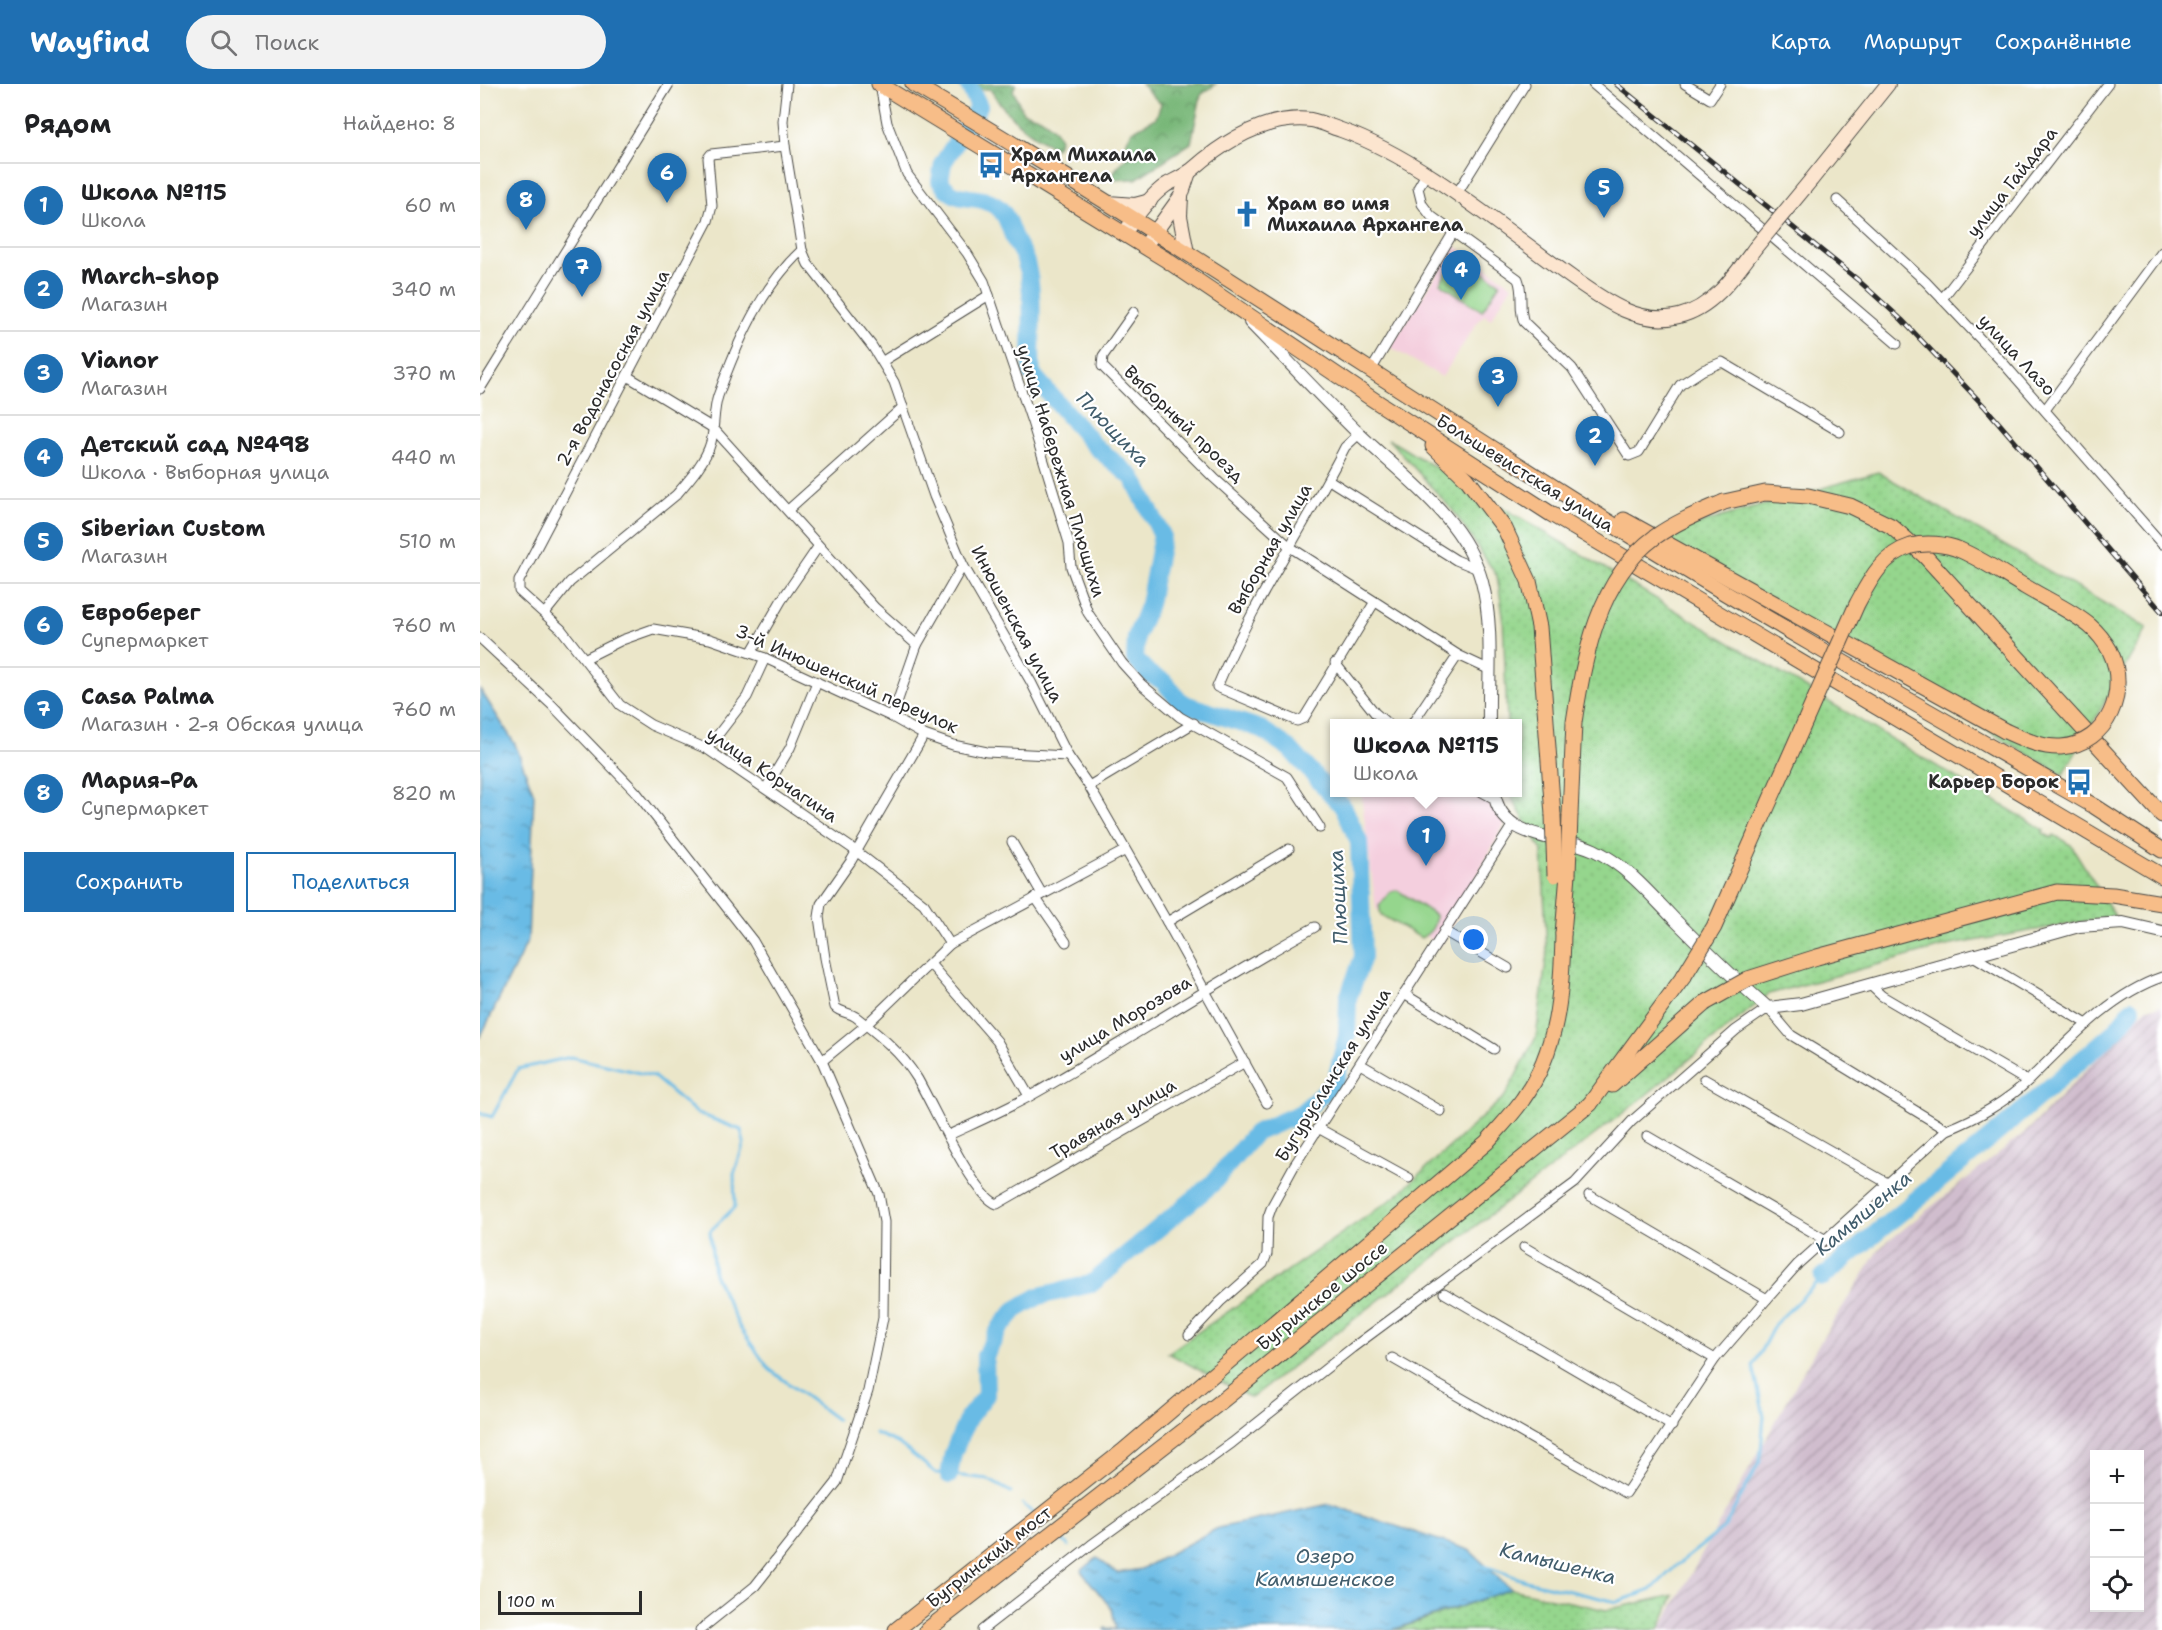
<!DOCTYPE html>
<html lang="ru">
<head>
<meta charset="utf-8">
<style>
  body { margin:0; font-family:"Shantell Sans",sans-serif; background:#f2f2f2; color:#202124 }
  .controls { position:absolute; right:18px; bottom:18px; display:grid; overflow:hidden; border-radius:0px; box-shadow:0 6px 24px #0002 }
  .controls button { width:54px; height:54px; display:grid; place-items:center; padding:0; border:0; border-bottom:2px solid #e0e0e0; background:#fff; color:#202124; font:30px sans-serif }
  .scale { position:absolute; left:18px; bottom:15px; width:144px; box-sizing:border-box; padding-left:6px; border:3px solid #2b2b2b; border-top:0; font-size:16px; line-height:21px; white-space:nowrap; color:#2b2b2b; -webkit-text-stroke:4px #fff; paint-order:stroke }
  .you { position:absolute; left:994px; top:856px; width:21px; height:21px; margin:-15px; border:4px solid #fff; border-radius:50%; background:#1a73e8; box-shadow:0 0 0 9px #1a73e833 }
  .badge { display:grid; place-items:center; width:39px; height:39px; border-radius:50%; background:#1f6fb2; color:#fff; font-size:20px; font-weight:700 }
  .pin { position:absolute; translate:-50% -50px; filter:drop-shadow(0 2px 3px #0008) }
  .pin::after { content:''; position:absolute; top:32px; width:21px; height:18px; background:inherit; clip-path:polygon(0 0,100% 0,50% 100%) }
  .popup { position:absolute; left:850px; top:635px; width:192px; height:78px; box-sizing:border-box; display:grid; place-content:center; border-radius:0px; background:#fff; filter:drop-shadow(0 2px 4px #0005); font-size:20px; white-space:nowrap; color:#757577 }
  .popup b { font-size:22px; color:#202124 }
  .popup::after { content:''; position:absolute; left:50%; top:100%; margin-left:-12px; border:12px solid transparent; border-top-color:#fff }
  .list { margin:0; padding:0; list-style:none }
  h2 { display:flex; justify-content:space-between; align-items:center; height:78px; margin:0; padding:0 24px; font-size:26px }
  h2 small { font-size:20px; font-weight:400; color:#757577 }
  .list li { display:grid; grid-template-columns:39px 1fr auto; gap:18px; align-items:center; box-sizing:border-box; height:84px; padding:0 24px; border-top:2px solid #e0e0e0 }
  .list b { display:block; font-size:22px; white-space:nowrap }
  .list p { margin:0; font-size:20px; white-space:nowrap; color:#757577 }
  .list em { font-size:20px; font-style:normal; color:#757577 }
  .actions { display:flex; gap:12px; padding:18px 24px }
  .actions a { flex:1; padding:14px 0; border:2px solid #1f6fb2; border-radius:0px; text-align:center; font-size:21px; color:#1f6fb2 }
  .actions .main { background:#1f6fb2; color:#fff }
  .icon { flex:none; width:33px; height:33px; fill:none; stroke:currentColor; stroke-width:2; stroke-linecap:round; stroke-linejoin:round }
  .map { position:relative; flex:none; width:1682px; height:1546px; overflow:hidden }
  header { display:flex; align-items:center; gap:36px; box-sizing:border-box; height:84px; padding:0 30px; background:#1f6fb2; color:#fff }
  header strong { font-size:28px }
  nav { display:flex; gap:33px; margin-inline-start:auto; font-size:21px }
  .search { width:420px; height:54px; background:#f2f2f2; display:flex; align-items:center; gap:15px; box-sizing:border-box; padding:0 21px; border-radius:33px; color:#757577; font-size:22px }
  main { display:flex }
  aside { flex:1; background:#fff }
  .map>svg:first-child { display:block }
  .built { fill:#f4cfde }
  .industrial { fill:url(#industrial-furrows); fill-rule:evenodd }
  .grass { fill:url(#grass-dots); stroke:#60805c; stroke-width:1.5 }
  .forest { fill:url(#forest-crowns); stroke:#527152; stroke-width:1.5 }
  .pitch { fill:#95d68d; stroke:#60805c; stroke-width:1.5 }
  .water { fill:url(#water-ripples); stroke:#4a7388; stroke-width:1.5 }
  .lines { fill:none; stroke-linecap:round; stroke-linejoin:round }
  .stream { stroke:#69bbe5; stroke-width:3 }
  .river { stroke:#69bbe5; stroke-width:18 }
  .minor-casing { stroke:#484743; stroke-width:11 }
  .tertiary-casing { stroke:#484743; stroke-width:14 }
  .secondary-casing { stroke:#484743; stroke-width:16 }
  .primary-casing { stroke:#484743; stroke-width:17 }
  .trunk-casing { stroke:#484743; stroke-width:17 }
  .minor { stroke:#fff; stroke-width:9 }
  .tertiary { stroke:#fff; stroke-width:12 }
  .secondary { stroke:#fce5cf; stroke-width:14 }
  .primary { stroke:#f7bd88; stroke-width:15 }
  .trunk { stroke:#f7bd88; stroke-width:15 }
  .rail-casing { stroke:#2b2b2b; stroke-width:5 }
  .rail { stroke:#fff; stroke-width:3; stroke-dasharray:9; stroke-linecap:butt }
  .secondary-bridge-casing { stroke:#484743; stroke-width:16; stroke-linecap:butt }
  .trunk-bridge-casing { stroke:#484743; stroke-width:17; stroke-linecap:butt }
  .secondary-bridge { stroke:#fce5cf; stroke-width:14 }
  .trunk-bridge { stroke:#f7bd88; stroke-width:15 }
  .labels { text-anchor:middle; stroke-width:4.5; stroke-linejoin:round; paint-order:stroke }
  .poi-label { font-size:18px; font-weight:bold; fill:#2b2b2b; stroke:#fff; text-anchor:start }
  .street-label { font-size:18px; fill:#2b2b2b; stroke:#fff }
  .water-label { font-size:20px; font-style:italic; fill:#415d6c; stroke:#fff }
</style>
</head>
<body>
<header>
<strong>Wayfind</strong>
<div class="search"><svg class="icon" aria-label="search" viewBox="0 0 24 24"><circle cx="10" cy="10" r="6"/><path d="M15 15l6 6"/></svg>Поиск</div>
<nav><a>Карта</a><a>Маршрут</a><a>Сохранённые</a></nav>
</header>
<main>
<aside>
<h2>Рядом<small>Найдено: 8</small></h2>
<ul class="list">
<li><span class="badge">1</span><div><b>Школа №115</b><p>Школа</p></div><em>60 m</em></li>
<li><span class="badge">2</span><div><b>March-shop</b><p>Магазин</p></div><em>340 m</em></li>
<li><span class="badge">3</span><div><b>Vianor</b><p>Магазин</p></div><em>370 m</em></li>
<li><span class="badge">4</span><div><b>Детский сад №498</b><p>Школа · Выборная улица</p></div><em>440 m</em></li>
<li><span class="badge">5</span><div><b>Siberian Custom</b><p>Магазин</p></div><em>510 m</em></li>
<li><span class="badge">6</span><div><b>Евроберег</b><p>Супермаркет</p></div><em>760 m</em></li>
<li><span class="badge">7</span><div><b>Casa Palma</b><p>Магазин · 2-я Обская улица</p></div><em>760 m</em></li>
<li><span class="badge">8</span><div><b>Мария-Ра</b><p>Супермаркет</p></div><em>820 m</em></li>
</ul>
<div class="actions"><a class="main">Сохранить</a><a>Поделиться</a></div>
</aside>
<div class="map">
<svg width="1682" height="1546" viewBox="0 0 1682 1546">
  <defs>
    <pattern id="industrial-furrows" width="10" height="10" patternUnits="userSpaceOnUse" patternTransform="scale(1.5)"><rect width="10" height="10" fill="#d0bdce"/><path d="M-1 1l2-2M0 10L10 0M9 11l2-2" fill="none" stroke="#a99aa7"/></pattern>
    <pattern id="grass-dots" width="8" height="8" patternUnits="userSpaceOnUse" patternTransform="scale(1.5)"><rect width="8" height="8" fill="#95d68d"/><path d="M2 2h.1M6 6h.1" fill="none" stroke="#81b87a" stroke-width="1.8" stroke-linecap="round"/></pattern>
    <pattern id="forest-crowns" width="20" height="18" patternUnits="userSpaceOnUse" patternTransform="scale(1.5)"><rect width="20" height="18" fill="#78b778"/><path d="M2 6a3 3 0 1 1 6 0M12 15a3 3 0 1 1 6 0" fill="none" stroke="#639563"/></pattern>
    <pattern id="water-ripples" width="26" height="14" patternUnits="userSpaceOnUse" patternTransform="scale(1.5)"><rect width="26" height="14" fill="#69bbe5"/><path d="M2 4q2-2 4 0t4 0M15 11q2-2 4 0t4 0" fill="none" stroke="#5798ba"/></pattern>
  </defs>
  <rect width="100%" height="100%" fill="#fff"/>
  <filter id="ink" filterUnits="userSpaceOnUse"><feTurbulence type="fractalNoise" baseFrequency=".0167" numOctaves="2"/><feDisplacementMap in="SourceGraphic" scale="12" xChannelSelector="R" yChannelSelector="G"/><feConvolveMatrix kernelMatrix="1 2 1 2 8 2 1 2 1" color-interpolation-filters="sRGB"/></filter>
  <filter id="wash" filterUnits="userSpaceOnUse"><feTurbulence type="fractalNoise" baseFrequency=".008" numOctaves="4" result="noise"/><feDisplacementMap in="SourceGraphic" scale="24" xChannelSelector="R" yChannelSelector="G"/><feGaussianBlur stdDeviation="1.35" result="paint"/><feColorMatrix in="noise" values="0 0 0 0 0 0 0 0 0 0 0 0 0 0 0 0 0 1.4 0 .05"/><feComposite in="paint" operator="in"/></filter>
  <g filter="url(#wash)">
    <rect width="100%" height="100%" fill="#ebe6c9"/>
    <g class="built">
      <polygon points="975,162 1032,201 1011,235 1004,231 997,239 962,293 910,263"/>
      <polygon points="881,709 1001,709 1022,724 1025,739 961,861 896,825"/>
    </g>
    <path class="industrial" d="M1682 922V1546H1180L1338 1261 1401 1163 1549 1045 1666 924ZM1614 1370H1660V1524H1614Z"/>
    <g class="grass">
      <polygon points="908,355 1564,746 1563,749 1572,754 1574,751 1591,761 1635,832 1466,862 1289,910 1160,1016 771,1314 688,1269 916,1112 1025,1012 1056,953 1067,869 1062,767 1029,709 1038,708 1038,640 1027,639 1023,531 1017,492 974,428"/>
      <polygon points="1398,388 1667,544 1583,691 1176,452"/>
      <polygon points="1031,1505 1126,1526 1194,1511 1179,1546 915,1546"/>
    </g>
    <g class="forest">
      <path d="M476 0H536L533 6 543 28C561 33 571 37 580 55L576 64C546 49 528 33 510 5H482Z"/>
      <polygon points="661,0 736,0 721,11 711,59 656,95 632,96 635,86 650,69 645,60 652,47 676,34 681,20"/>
    </g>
    <g class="pitch">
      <polygon points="978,171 1020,199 1002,227 960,199"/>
      <path d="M917 806 955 831C956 843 950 849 941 854L901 831 899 822 910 808Z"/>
    </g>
    <g class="water">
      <polygon points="0,605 35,660 54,710 48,856 0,954"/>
      <polygon points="849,1420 989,1466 1031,1505 912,1546 624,1546 625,1544 636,1545 632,1525 601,1487 617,1474 637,1489 661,1485 738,1444"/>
    </g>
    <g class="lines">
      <g class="stream">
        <polyline points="0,1029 12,1033 38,985 91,973 173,992 217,1029 261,1046 264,1059 254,1090 255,1123 230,1147 234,1190 260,1244 289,1285 357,1336"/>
        <polyline points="395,1349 418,1359 456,1389 507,1395 531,1408"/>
        <polyline points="543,1420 555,1431"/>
        <polyline points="577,1451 589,1462"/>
        <polyline points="1005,1482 1046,1497 1137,1518 1171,1506 1197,1481 1244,1444 1280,1377 1284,1332 1273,1282 1295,1240 1343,1193"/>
      </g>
      <g class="river">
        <polyline points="1343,1193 1519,1047 1635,947 1652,925"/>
        <path d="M469 1391 473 1369 488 1334 506 1311 505 1272 520 1244 535 1226 559 1212 611 1200 732 1100 775 1049 821 1029 855 999 867 952 868 914 883 873 879 758 864 724 809 664 781 645 702 619 683 597 669 590 655 575 656 553 669 520 682 451 653 394 615 362 552 290C549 253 556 215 546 179 544 170 537 163 534 154 529 143 527 129 516 122 494 107 478 123 460 97L463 79 499 22 488 0"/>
      </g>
    </g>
  </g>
  <g filter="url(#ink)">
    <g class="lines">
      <g class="minor-casing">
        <g id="minor">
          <polyline points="307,0 303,37 305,62 322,166 328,180 392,262 414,298 454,412 483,481 551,598 588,672 609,702 687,838 787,1019"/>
          <polyline points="1113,0 1417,260"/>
          <polyline points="1205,0 1230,15 1240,0"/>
          <polyline points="400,1 407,39 427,90 487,169 504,197 552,338 589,459 591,483 608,529 642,579 661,600 700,633 807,693 840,744"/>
          <polyline points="305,62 231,70 228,74 232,122 228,137 39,497 39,507 81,545 140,621 171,641 227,665 376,767 444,820 470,860"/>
          <path d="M946 90 938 104 942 120 951 132 1038 195C1044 210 1038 224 1044 238L1092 284 1149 372 1159 368 1200 301 1223 286 1242 278 1360 348"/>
          <polyline points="976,111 1045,0"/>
          <polyline points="1357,116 1446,198 1524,280 1682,460"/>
          <polyline points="1462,215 1628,0"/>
          <polyline points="654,228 623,272 622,282 734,394 810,463 978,571 1008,585"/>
          <polyline points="403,277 509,211"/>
          <polyline points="890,288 973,149"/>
          <polyline points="147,292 233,344 395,524 437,561 483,481"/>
          <polyline points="0,305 189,0"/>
          <polyline points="1565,326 1682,168"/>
          <path d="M879 350 865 363C824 444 772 519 737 603L817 637 824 634 894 519"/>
          <polyline points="849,396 976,476 998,485"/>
          <polyline points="308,426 423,323"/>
          <path d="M65 529 90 498 196 411C209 396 226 377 231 358 235 343 233 327 238 312 257 259 280 205 322 166"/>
          <polyline points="0,554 73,622 156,708 273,857 342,977 399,1110 404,1138 403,1234 388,1307 357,1398 275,1502 220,1546"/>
          <polyline points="271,569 301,517 338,463"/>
          <polyline points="106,574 142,556 173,545 230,555 285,574 412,633 444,651 473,661 507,668 588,672"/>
          <polyline points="855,579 895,629 908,640"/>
          <polyline points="412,633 437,561"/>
          <polyline points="932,640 978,571"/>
          <path d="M444 651 371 777 341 820 339 833 345 874 355 923C361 929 369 928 376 933 399 951 421 968 437 994 452 1019 493 1112 517 1120L765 978"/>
          <polyline points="227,665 267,613 285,574"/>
          <polyline points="609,702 714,639"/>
          <polyline points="286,704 310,664 337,598"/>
          <polyline points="1002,708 1015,715"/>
          <polyline points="532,758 562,810"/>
          <polyline points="555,813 586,858"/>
          <polyline points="687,838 809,765"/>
          <polyline points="964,847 1028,884"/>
          <polyline points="1493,872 1607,940"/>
          <polyline points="451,881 517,957 549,1012"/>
          <polyline points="1389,900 1402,912 1547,997"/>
          <polyline points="924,910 1014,965"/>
          <polyline points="342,977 386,941 470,860 644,767"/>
          <polyline points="880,980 961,1027"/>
          <polyline points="1224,995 1409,1100"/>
          <polyline points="838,1044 929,1094"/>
          <path d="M469 1051C497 1038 525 1026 552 1011 647 957 739 896 835 843"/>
          <polyline points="1167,1052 1346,1156"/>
          <polyline points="1109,1111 1287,1215"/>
          <polyline points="1044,1163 1235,1275"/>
          <polyline points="964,1209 1192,1342"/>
          <polyline points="709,1251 740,1218 783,1180 787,1170 788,1133 792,1122 814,1082 1032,742"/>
          <path d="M912 1274 1146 1409 1235 1275 1287 1215 1318 1180 1467 1046C1496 1035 1527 1017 1549 996 1588 958 1629 911 1682 893"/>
          <polyline points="502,1546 611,1461 752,1359 872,1264 1095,1099 1152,1037 1256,946 1288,924 1311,951 1467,1046"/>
        </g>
      </g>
      <g class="tertiary-casing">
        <g id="tertiary">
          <path d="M770 238C806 275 841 313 878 349 924 393 985 434 1002 498 1014 543 1008 593 1009 640"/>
          <path d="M1014 708C1021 758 1080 750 1114 766 1147 782 1170 810 1194 835 1225 866 1255 896 1288 924L1321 920 1599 842 1643 839 1682 848"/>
        </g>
      </g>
      <g class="secondary-casing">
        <g id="secondary">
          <polyline points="1331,96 1408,0"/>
          <polyline points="701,112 700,132 707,169"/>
          <polyline points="628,119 655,121 670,117"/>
          <path d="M644 150C655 133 669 113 686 101 695 96 705 92 713 85 745 57 787 31 831 36 841 38 852 43 861 46 940 74 1022 144 1091 193 1121 214 1159 243 1199 232 1233 224 1255 191 1275 164"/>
          <polyline points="665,162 701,112 709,88"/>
        </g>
      </g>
      <g class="primary-casing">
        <g id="primary">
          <path d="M416 1546 642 1368 1007 1058C1019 1044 1033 1030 1043 1015 1078 966 1082 908 1083 850"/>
          <polyline points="447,1546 738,1320 1110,1020"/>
        </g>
      </g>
      <g class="trunk-casing">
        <g id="trunk">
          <polyline points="399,0 685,175 894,316 1071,430 1682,792"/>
          <path d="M433 0C676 144 911 302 1151 452 1303 546 1459 633 1614 722L1682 766"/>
          <polyline points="953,362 987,395 1025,445 1049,497 1059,543 1073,731"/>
          <polyline points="1244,418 1285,409 1328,412 1370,422 1411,442 1444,471 1682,731"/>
          <polyline points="1144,436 1525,647"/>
          <polyline points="1090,731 1094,638"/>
          <polyline points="1083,850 1088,790"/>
          <polyline points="1268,895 1337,873 1577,808 1633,811 1682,819"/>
          <polyline points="1132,1001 1225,919"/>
          <polyline points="1110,1020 1204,892"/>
        </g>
      </g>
      <use href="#minor" class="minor"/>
      <use href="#tertiary" class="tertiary"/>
      <use href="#secondary" class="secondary"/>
      <use href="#primary" class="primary"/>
      <use href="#trunk" class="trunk"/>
      <g class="rail-casing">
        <polyline id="rail" points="1136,0 1378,196 1422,236 1505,323 1682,528"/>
      </g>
      <use href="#rail" class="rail"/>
      <g class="secondary-bridge-casing">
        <polyline id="secondary-bridge" points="1275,164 1331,96"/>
      </g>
      <g class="trunk-bridge-casing">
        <g id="trunk-bridge">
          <path d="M1094 638C1104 573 1118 495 1175 453 1196 438 1221 428 1244 418"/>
          <polyline points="1073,731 1075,791"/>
          <polyline points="1088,790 1090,731"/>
          <path d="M1204 892 1234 843 1377 520C1390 496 1402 471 1431 462 1446 458 1466 460 1480 466 1503 476 1523 490 1544 502 1565 515 1591 526 1610 542 1617 548 1625 558 1630 567 1649 606 1629 660 1581 663 1561 664 1543 655 1525 647"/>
          <polyline points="1225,919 1268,895"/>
        </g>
      </g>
      <use href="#secondary-bridge" class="secondary-bridge"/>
      <use href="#trunk-bridge" class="trunk-bridge"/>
    </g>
  </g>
  <defs>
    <g id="bus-bare" transform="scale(2.07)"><path d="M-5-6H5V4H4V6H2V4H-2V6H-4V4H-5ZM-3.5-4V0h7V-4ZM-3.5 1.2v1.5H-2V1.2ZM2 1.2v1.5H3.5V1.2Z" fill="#1f6fb2" stroke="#fff" stroke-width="2.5" paint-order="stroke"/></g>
    <g id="church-bare" transform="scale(2.07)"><path d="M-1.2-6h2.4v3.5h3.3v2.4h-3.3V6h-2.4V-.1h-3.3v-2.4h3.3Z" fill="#1f6fb2" stroke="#fff" stroke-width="2.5" paint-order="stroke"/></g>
  </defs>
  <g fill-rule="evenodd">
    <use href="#bus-bare" x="511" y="81"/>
    <use href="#church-bare" x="767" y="130"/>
    <use href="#bus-bare" x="1599" y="698"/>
  </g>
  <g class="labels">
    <g class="poi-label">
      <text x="531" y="77">Храм Михаила<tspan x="531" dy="21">Архангела</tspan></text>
      <text x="787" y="126">Храм во имя<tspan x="787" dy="21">Михаила Архангела</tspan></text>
      <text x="1579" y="704" text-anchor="end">Карьер Борок</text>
    </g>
    <g class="street-label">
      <text transform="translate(1532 98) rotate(-52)" y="6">улица Гайдара</text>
      <text transform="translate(1537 271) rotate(47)" y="6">улица Лазо</text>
      <text transform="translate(133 284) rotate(-62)" y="6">2-я Водонасосная улица</text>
      <text transform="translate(704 340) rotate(44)" y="6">Выборный проезд</text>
      <text transform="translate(581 387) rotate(73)" y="6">улица Набережная Плющихи</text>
      <text transform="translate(1045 389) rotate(32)" y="6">Большевистская улица</text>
      <text transform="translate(790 465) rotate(-60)" y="6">Выборная улица</text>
      <text transform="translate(537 540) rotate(62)" y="6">Инюшенская улица</text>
      <text transform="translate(367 595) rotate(24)" y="6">3-й Инюшенский переулок</text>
      <text transform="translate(292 691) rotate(34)" y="6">улица Корчагина</text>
      <text transform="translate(645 935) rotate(-31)" y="6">улица Морозова</text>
      <text transform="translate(853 991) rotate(-58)" y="6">Бугурусланская улица</text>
      <text transform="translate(633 1035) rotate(-30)" y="6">Травяная улица</text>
      <text transform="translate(842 1212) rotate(-39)" y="6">Бугринское шоссе</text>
      <text transform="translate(509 1473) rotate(-38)" y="6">Бугринский мост</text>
    </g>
    <g class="water-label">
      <text transform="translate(633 345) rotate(46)" y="7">Плющиха</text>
      <text transform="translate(858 813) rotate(-93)" y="7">Плющиха</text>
      <text transform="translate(1383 1129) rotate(-40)" y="7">Камышенка</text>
      <text x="845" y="1479">Озеро<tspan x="845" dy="23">Камышенское</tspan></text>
      <text transform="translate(1078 1479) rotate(14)" y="7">Камышенка</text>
    </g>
  </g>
</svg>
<div class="controls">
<button>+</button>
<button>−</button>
<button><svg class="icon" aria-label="locate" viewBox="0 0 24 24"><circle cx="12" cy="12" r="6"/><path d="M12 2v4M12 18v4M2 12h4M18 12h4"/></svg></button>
</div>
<div class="scale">100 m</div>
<div class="you"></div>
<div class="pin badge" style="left:946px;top:782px">1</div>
<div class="popup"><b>Школа №115</b>Школа</div>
<div class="pin badge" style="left:1115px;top:382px">2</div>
<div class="pin badge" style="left:1018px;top:323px">3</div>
<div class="pin badge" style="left:981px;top:216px">4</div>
<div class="pin badge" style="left:1124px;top:134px">5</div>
<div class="pin badge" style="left:187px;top:119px">6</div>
<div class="pin badge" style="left:102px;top:213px">7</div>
<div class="pin badge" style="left:46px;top:146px">8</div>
</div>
</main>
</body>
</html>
